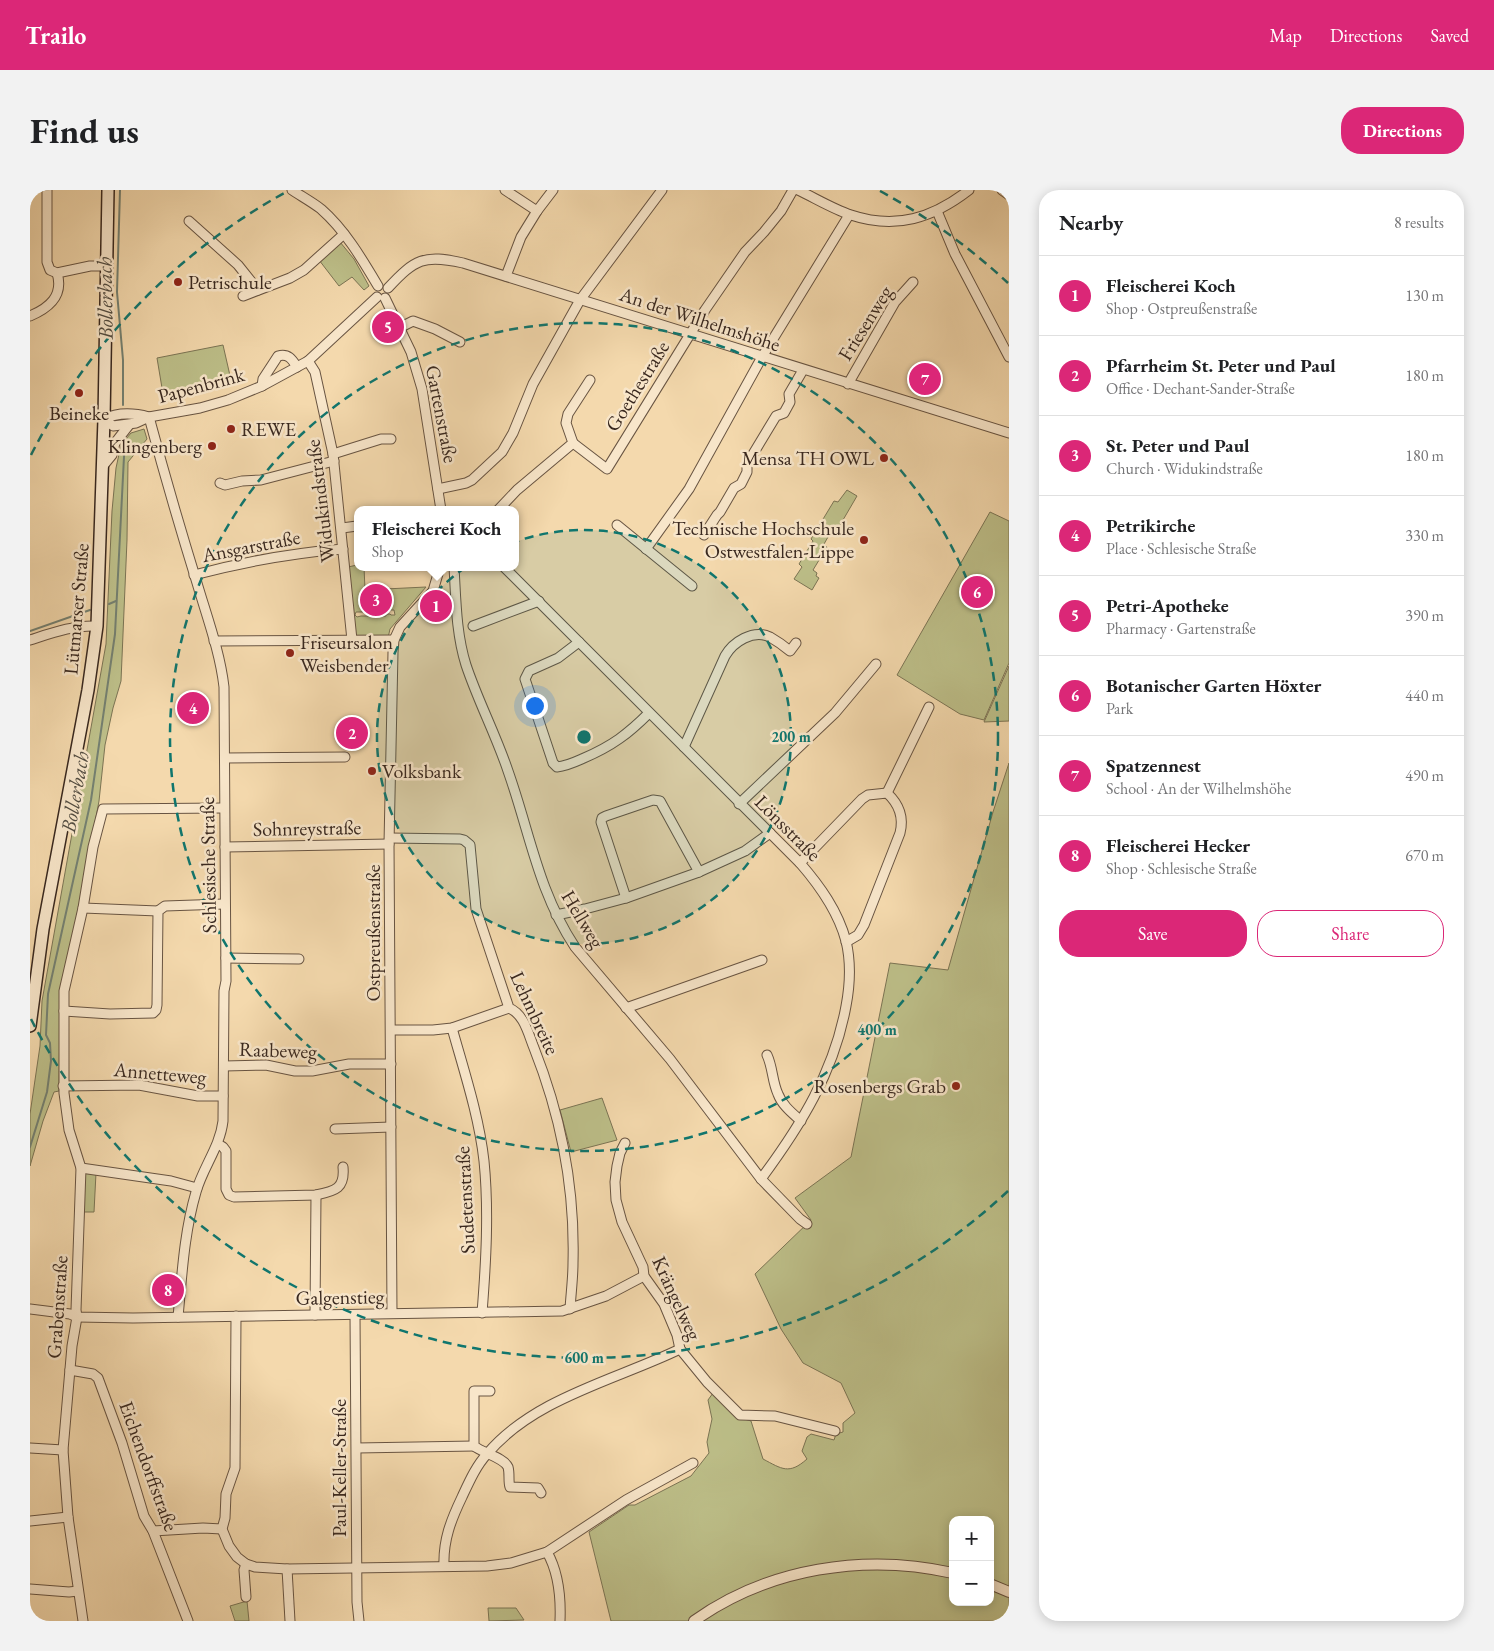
<!DOCTYPE html>
<html lang="en">
<head>
<meta charset="utf-8">
<style>
  body { margin:0; font-family:"EB Garamond",serif; background:#f2f2f2; color:#202124 }
  .controls { position:absolute; right:15px; bottom:15px; display:grid; overflow:hidden; border-radius:10px; box-shadow:0 2px 12px #0003 }
  .controls button { width:45px; height:45px; display:grid; place-items:center; padding:0; border:0; border-bottom:1px solid #e0e0e0; background:#fff; color:#202124; font:25px sans-serif }
  .you { position:absolute; left:504px; top:515px; width:18px; height:18px; margin:-12px; border:4px solid #fff; border-radius:50%; background:#1a73e8; box-shadow:0 0 0 8px #1a73e833 }
  .badge { display:grid; place-items:center; width:32px; height:32px; border-radius:50%; background:#db2777; color:#fff; font-size:16px; font-weight:700 }
  .pin { position:absolute; translate:-50% -50%; border:2px solid #fff; box-shadow:0 1px 5px #0006 }
  .popup { position:absolute; left:324px; top:316px; width:165px; height:65px; box-sizing:border-box; display:grid; place-content:center; border-radius:10px; background:#fff; filter:drop-shadow(0 1px 4px #0005); font-size:16px; white-space:nowrap; color:#757577 }
  .popup b { font-size:19px; color:#202124 }
  .popup::after { content:''; position:absolute; left:50%; top:100%; margin-left:-10px; border:10px solid transparent; border-top-color:#fff }
  .list { margin:0; padding:0; list-style:none }
  h2 { display:flex; justify-content:space-between; align-items:center; height:65px; margin:0; padding:0 20px; font-size:21px }
  h2 small { font-size:16px; font-weight:400; color:#757577 }
  .list li { display:grid; grid-template-columns:32px 1fr auto; gap:15px; align-items:center; box-sizing:border-box; height:80px; padding:0 20px; border-top:1px solid #e0e0e0 }
  .list b { display:block; font-size:19px; white-space:nowrap }
  .list p { margin:0; font-size:16px; white-space:nowrap; color:#757577 }
  .list em { font-size:16px; font-style:normal; color:#757577 }
  .actions { display:flex; gap:10px; padding:15px 20px }
  .actions a { flex:1; padding:11px 0; border:1px solid #db2777; border-radius:20px; text-align:center; font-size:18px; color:#db2777 }
  .actions .main { background:#db2777; color:#fff }
  .map { position:relative; flex:none; width:979px; height:1431px; overflow:hidden; border-radius:20px }
  header { display:flex; align-items:center; gap:30px; box-sizing:border-box; height:70px; padding:0 25px; background:#db2777; color:#fff }
  header strong { font-size:24px }
  nav { display:flex; gap:28px; margin-inline-start:auto; font-size:18px }
  .intro { display:flex; align-items:center; justify-content:space-between; box-sizing:border-box; height:120px; padding:0 30px }
  h1 { margin:0; font-size:35px }
  .button { padding:12px 22px; border-radius:20px; background:#db2777; color:#fff; font-size:18px; font-weight:700 }
  main { display:flex; gap:30px; padding:0 30px }
  aside { flex:1; background:#fff; border-radius:20px; box-shadow:0 2px 12px #0003 }
  .map>svg:first-child { display:block }
  .green { fill:#bdbf89; stroke:#7b7454; fill-rule:evenodd }
  .lines { fill:none; stroke-linecap:round; stroke-linejoin:round }
  .stream { stroke:#748071; stroke-width:2 }
  .minor-casing { stroke:#685442; stroke-width:11 }
  .tertiary-casing { stroke:#685442; stroke-width:12 }
  .secondary-casing { stroke:#39281f; stroke-width:14 }
  .minor { stroke:#f8e6ca; stroke-width:9 }
  .tertiary { stroke:#f8e6ca; stroke-width:10 }
  .secondary { stroke:#f8e6ca; stroke-width:11 }
  .ring { fill:none; stroke:#0f766e; stroke-width:2.5; stroke-dasharray:9 6 }
  .poi-dot { fill:#8f2418; stroke:#f8e6ca; stroke-width:2 }
  .labels { text-anchor:middle; stroke-width:5; stroke-linejoin:round; paint-order:stroke }
  .poi-label { font-size:20px; fill:#39281f; stroke:#f8e6ca; text-anchor:start }
  .street-label { font-size:20px; fill:#39281f; stroke:#f8e6ca }
  .water-label { font-size:21px; font-style:italic; fill:#524c41; stroke:#f8e6ca }
  .centre { fill:#0f766e; stroke:#f8e6ca; stroke-width:2.5 }
  .ring-label { font-size:15px; text-anchor:middle; font-weight:bold; fill:#0f766e; stroke:#f8e6ca; stroke-width:5; stroke-linejoin:round; paint-order:stroke }
</style>
</head>
<body>
<header>
<strong>Trailo</strong>
<nav><a>Map</a><a>Directions</a><a>Saved</a></nav>
</header>
<div class="intro"><h1>Find us</h1><a class="button">Directions</a></div>
<main>
<div class="map">
<svg width="979" height="1431" viewBox="0 0 979 1431">
  <rect width="100%" height="100%" fill="#f4d9ad"/>
  <filter id="stains"><feTurbulence type="fractalNoise" baseFrequency=".004" numOctaves="4"/><feColorMatrix values="0 0 0 0 .2 0 0 0 0 .09 0 0 0 0 .02 0 0 0 .5 -.17"/></filter>
  <radialGradient id="worn" r=".72"><stop offset=".6" stop-color="#630" stop-opacity="0"/><stop offset="1" stop-color="#630" stop-opacity=".3"/></radialGradient>
  <g class="green">
    <polygon points="310,52 324,69 339,96 334,100 322,87 309,96 289,70"/>
    <polygon points="193,155 201,190 133,204 127,168"/>
    <polygon points="114,239 117,249 98,272 97,350 91,491 83,518 75,555 69,611 30,822 29,901 24,902 13,931 0,976 0,924 10,856 12,811 76,454 82,321 86,278 91,255 101,243"/>
    <polygon points="817,300 827,306 806,342 802,340 794,354 797,357 783,380 787,383 786,386 789,388 782,400 764,389 772,377 769,374 783,351 781,349 804,311 808,312"/>
    <polygon points="960,322 979,331 979,473 954,530 930,524 867,485"/>
    <polygon points="327,375 327,377 334,377 336,422 326,422 325,425 327,427 331,426 356,426 356,424 360,424 361,425 365,425 364,420 357,420 355,399 396,397 360,439 358,448 324,447 318,377"/>
    <polygon points="979,476 979,531 954,532"/>
    <path d="M979 573V1431H581L559 1342 599 1315H605L661 1286 679 1263 677 1252 682 1229 678 1210 683 1203 708 1227 721 1231 733 1269C752 1279 759 1285 777 1269L772 1261 777 1247 781 1244 804 1250 806 1244 813 1242V1233L825 1223 811 1193 773 1173 751 1139 725 1084 781 1030 765 1008 821 967 860 773 918 780 963 622ZM923 1330H960V1412H923Z"/>
    <polygon points="572,908 587,950 541,962 530,920"/>
    <polygon points="53,982 66,983 64,1022 52,1022"/>
    <polygon points="217,1411 219,1431 205,1431 200,1416"/>
    <polygon points="458,1418 486,1418 494,1430 459,1431"/>
  </g>
  <g class="lines">
    <g class="stream">
      <polyline points="90,0 87,102 93,170 93,215"/>
      <polyline points="79,414 86,411"/>
      <polyline points="0,441 60,420"/>
      <polyline points="0,957 17,902 21,871 20,853 16,845 18,804 61,610 85,444 95,247"/>
    </g>
    <g class="minor-casing">
      <g id="minor">
        <polyline points="17,0 17,72 20,80 27,83 60,76 75,76"/>
        <path d="M262 0C271 6 282 12 291 19 315 40 332 69 348 96"/>
        <polyline points="475,0 507,21"/>
        <path d="M768 0C785 8 803 19 821 25 866 40 903 28 939 0"/>
        <polyline points="972,0 979,5"/>
        <polyline points="907,21 925,64 979,167"/>
        <polyline points="159,31 208,75 228,100"/>
        <polyline points="476,86 491,47 507,21 523,0"/>
        <path d="M358 98C385 69 394 64 433 73L979 243"/>
        <polyline points="213,106 260,88 274,80 314,44"/>
        <polyline points="355,108 381,162 392,199 411,320"/>
        <path d="M0 126C19 118 34 106 27 83"/>
        <polyline points="369,138 383,131 405,139 430,152"/>
        <polyline points="278,171 285,182 303,264 322,450"/>
        <polyline points="818,194 865,112 883,92"/>
        <path d="M232 196 233 189 248 166C258 163 262 169 267 177"/>
        <path d="M119 227C134 283 150 338 167 393 177 427 190 462 194 497L196 791 194 801 193 931C190 957 173 977 166 1002 154 1043 152 1085 148 1127"/>
        <path d="M119 227C104 223 88 222 74 229L83 236 106 233 119 227 170 218 198 210 232 196 278 171 347 107"/>
        <polyline points="543,253 577,279 675,120 715,62 734,42 751,21 763,0"/>
        <polyline points="303,264 351,249 361,249"/>
        <polyline points="73,276 82,265 85,253 99,235"/>
        <polyline points="190,293 195,295 212,291 231,290 304,271"/>
        <polyline points="408,299 436,293 442,290 472,262 483,243 503,194 550,110 632,0"/>
        <polyline points="468,320 487,300 543,253 536,233 538,224 560,190"/>
        <polyline points="587,335 662,396"/>
        <polyline points="312,338 327,336"/>
        <polyline points="674,345 687,325 690,322 704,298 711,294 717,282 717,274 746,226 754,223 760,212 759,204 773,180"/>
        <polyline points="616,359 659,299 732,167 819,25"/>
        <path d="M424 377C426 410 426 443 436 475 448 511 466 545 478 581 500 643 508 701 545 757L640 869 731 989 770 1029 777 1034"/>
        <path d="M474 377 770 673C790 696 808 721 816 751 821 772 820 795 816 816 804 882 771 935 731 989"/>
        <path d="M164 385C213 372 263 363 313 359"/>
        <polyline points="443,436 509,411"/>
        <path d="M0 450C22 443 44 435 67 436"/>
        <polyline points="184,451 364,450"/>
        <path d="M549 452 528 468 499 481 495 489 523 573 527 577C537 576 545 572 554 568 582 556 598 544 619 523"/>
        <path d="M654 557 695 466C703 452 723 439 740 447 747 451 754 456 760 461L766 453"/>
        <polyline points="195,568 315,567"/>
        <polyline points="857,603 899,517"/>
        <polyline points="709,614 805,523 846,474"/>
        <path d="M360 648 430 649 434 650 440 655 446 719 479 818C494 824 498 843 504 858 531 926 545 1000 543 1073 543 1088 541 1103 540 1119"/>
        <polyline points="195,657 359,654"/>
        <path d="M770 673 832 609 838 605 857 603C869 614 874 627 870 643L834 735 828 745 816 752"/>
        <polyline points="596,708 571,632 572,628 576,626 623,610 630,611 669,682"/>
        <polyline points="53,718 128,721"/>
        <polyline points="526,725 555,719 596,708 669,682 715,661 740,643"/>
        <polyline points="196,768 269,769"/>
        <polyline points="596,818 732,770"/>
        <polyline points="34,821 80,824 123,823 126,820 127,815 128,721 135,716 194,714"/>
        <path d="M422 838C434 881 449 926 454 971 459 1021 456 1072 452 1123"/>
        <polyline points="361,840 403,840 422,838 479,818"/>
        <path d="M737 865C743 878 742 891 748 904 752 915 762 923 771 931"/>
        <polyline points="194,876 236,875 265,881 282,881 319,874 361,874"/>
        <polyline points="33,896 109,895 168,906 193,906"/>
        <polyline points="305,939 361,937"/>
        <polyline points="595,953 590,963 587,976 585,992 586,1010 592,1032 613,1077 614,1086 634,1114 647,1145 650,1159 677,1192 710,1225 745,1226 805,1241"/>
        <path d="M188 954 193 957 196 961V999L199 1005 204 1007 286 1005C306 1001 315 998 313 977"/>
        <polyline points="51,978 141,991 167,998"/>
        <polyline points="0,1119 40,1124 47,1127 103,1128 532,1121 576,1106 614,1086"/>
        <polyline points="362,1123 359,654 363,462 364,450 370,437 403,401 410,377"/>
        <polyline points="285,1125 286,1005"/>
        <polyline points="325,1125 327,1412 329,1431"/>
        <polyline points="206,1126 205,1278 196,1304 195,1328 192,1339 199,1356 207,1367 216,1374 225,1377 257,1379 457,1376 481,1373 517,1362 596,1310 663,1273"/>
        <polyline points="40,1180 63,1184 68,1188 92,1253 114,1326 123,1341 158,1431"/>
        <path d="M460 1201H444V1256C453 1263 474 1268 478 1277 480 1284 478 1291 480 1297L508 1298 511 1303"/>
        <polyline points="0,1258 33,1260"/>
        <polyline points="327,1258 444,1256"/>
        <polyline points="0,1331 38,1327"/>
        <polyline points="123,1341 173,1338 192,1339"/>
        <path d="M517 1362C529 1383 531 1407 530 1431"/>
        <polyline points="216,1374 214,1380 216,1407"/>
        <path d="M414 1376C413 1350 421 1330 432 1307 439 1292 446 1276 457 1264 504 1208 586 1190 650 1159"/>
        <polyline points="257,1379 260,1431"/>
        <polyline points="0,1399 39,1402 48,1401"/>
        <polyline points="53,1431 38,1327 33,1260 42,1156 47,1127 46,1120 51,978 39,940 34,903 34,801 53,718 63,657 73,619 194,618"/>
      </g>
    </g>
    <g class="tertiary-casing">
      <g id="tertiary">
        <polyline points="960,1394 979,1402"/>
        <path d="M664 1431C738 1378 835 1363 923 1383"/>
      </g>
    </g>
    <g class="secondary-casing">
      <polyline id="secondary" points="0,836 13,739 58,500 67,436 74,229 78,0"/>
    </g>
    <use href="#minor" class="minor"/>
    <use href="#tertiary" class="tertiary"/>
    <use href="#secondary" class="secondary"/>
  </g>
  <circle cx="554" cy="547" r="207" fill="#0f766e" fill-opacity=".12"/>
  <g class="ring">
    <circle cx="554" cy="547" r="207"/>
    <circle cx="554" cy="547" r="414"/>
    <path d="M978 1001A621 621 0 0 1 1 829M1 265A621 621 0 0 1 258 1M850 1A621 621 0 0 1 978 93"/>
  </g>
  <g class="poi-dot">
    <circle cx="148" cy="92" r="5"/>
    <circle cx="49" cy="203" r="5"/>
    <circle cx="201" cy="239" r="5"/>
    <circle cx="182" cy="256" r="5"/>
    <circle cx="854" cy="268" r="5"/>
    <circle cx="834" cy="350" r="5"/>
    <circle cx="260" cy="463" r="5"/>
    <circle cx="342" cy="581" r="5"/>
    <circle cx="926" cy="896" r="5"/>
  </g>
  <g class="labels">
    <g class="poi-label">
      <text x="158" y="99">Petrischule</text>
      <text x="49" y="230" text-anchor="middle">Beineke</text>
      <text x="211" y="246">REWE</text>
      <text x="172" y="263" text-anchor="end">Klingenberg</text>
      <text x="844" y="275" text-anchor="end">Mensa TH OWL</text>
      <text x="824" y="345" text-anchor="end">Technische Hochschule<tspan x="824" dy="23">Ostwestfalen-Lippe</tspan></text>
      <text x="270" y="459">Friseursalon<tspan x="270" dy="23">Weisbender</tspan></text>
      <text x="352" y="588">Volksbank</text>
      <text x="916" y="903" text-anchor="end">Rosenbergs Grab</text>
    </g>
    <g class="street-label">
      <text transform="translate(670 129) rotate(18)" y="7">An der Wilhelmshöhe</text>
      <text transform="translate(835 133) rotate(-58)" y="7">Friesenweg</text>
      <text transform="translate(171 195) rotate(-15)" y="7">Papenbrink</text>
      <text transform="translate(607 196) rotate(-58)" y="7">Goethestraße</text>
      <text transform="translate(412 224) rotate(79)" y="7">Gartenstraße</text>
      <text transform="translate(290 311) rotate(-97)" y="7">Widukindstraße</text>
      <text transform="translate(221 356) rotate(-11)" y="7">Ansgarstraße</text>
      <text transform="translate(46 419) rotate(-85)" y="7">Lütmarser Straße</text>
      <text transform="translate(277 638) rotate(-1)" y="7">Sohnreystraße</text>
      <text transform="translate(758 638) rotate(45)" y="7">Lönsstraße</text>
      <text transform="translate(178 675) rotate(-91)" y="7">Schlesische Straße</text>
      <text transform="translate(553 729) rotate(59)" y="7">Hellweg</text>
      <text transform="translate(343 743) rotate(-90)" y="7">Ostpreußenstraße</text>
      <text transform="translate(505 823) rotate(65)" y="7">Lehmbreite</text>
      <text transform="translate(248 860) rotate(2)" y="7">Raabeweg</text>
      <text transform="translate(130 883) rotate(5)" y="7">Annetteweg</text>
      <text transform="translate(435 1010) rotate(-93)" y="7">Sudetenstraße</text>
      <text transform="translate(310 1107) rotate(-1)" y="7">Galgenstieg</text>
      <text transform="translate(647 1108) rotate(65)" y="7">Krängelweg</text>
      <text transform="translate(27 1117) rotate(-86)" y="7">Grabenstraße</text>
      <text transform="translate(119 1276) rotate(70)" y="7">Eichendorffstraße</text>
      <text transform="translate(309 1278) rotate(-90)" y="7">Paul-Keller-Straße</text>
    </g>
    <g class="water-label">
      <text transform="translate(75 108) rotate(-91)" y="7">Bollerbach</text>
      <text transform="translate(45 602) rotate(-80)" y="7">Bollerbach</text>
    </g>
  </g>
  <circle cx="554" cy="547" r="8" class="centre"/>
  <g class="ring-label">
    <text x="761" y="552">200 m</text>
    <text x="847" y="845">400 m</text>
    <text x="554" y="1173">600 m</text>
  </g>
  <rect width="100%" height="100%" filter="url(#stains)"/>
  <rect width="100%" height="100%" fill="url(#worn)"/>
</svg>
<div class="controls">
<button>+</button>
<button>−</button>
</div>
<div class="you"></div>
<div class="pin badge" style="left:406px;top:416px">1</div>
<div class="popup"><b>Fleischerei Koch</b>Shop</div>
<div class="pin badge" style="left:322px;top:543px">2</div>
<div class="pin badge" style="left:346px;top:410px">3</div>
<div class="pin badge" style="left:163px;top:518px">4</div>
<div class="pin badge" style="left:358px;top:137px">5</div>
<div class="pin badge" style="left:947px;top:402px">6</div>
<div class="pin badge" style="left:895px;top:189px">7</div>
<div class="pin badge" style="left:138px;top:1100px">8</div>
</div>
<aside>
<h2>Nearby<small>8 results</small></h2>
<ul class="list">
<li><span class="badge">1</span><div><b>Fleischerei Koch</b><p>Shop · Ostpreußenstraße</p></div><em>130 m</em></li>
<li><span class="badge">2</span><div><b>Pfarrheim St. Peter und Paul</b><p>Office · Dechant-Sander-Straße</p></div><em>180 m</em></li>
<li><span class="badge">3</span><div><b>St. Peter und Paul</b><p>Church · Widukindstraße</p></div><em>180 m</em></li>
<li><span class="badge">4</span><div><b>Petrikirche</b><p>Place · Schlesische Straße</p></div><em>330 m</em></li>
<li><span class="badge">5</span><div><b>Petri-Apotheke</b><p>Pharmacy · Gartenstraße</p></div><em>390 m</em></li>
<li><span class="badge">6</span><div><b>Botanischer Garten Höxter</b><p>Park</p></div><em>440 m</em></li>
<li><span class="badge">7</span><div><b>Spatzennest</b><p>School · An der Wilhelmshöhe</p></div><em>490 m</em></li>
<li><span class="badge">8</span><div><b>Fleischerei Hecker</b><p>Shop · Schlesische Straße</p></div><em>670 m</em></li>
</ul>
<div class="actions"><a class="main">Save</a><a>Share</a></div>
</aside>
</main>
</body>
</html>
